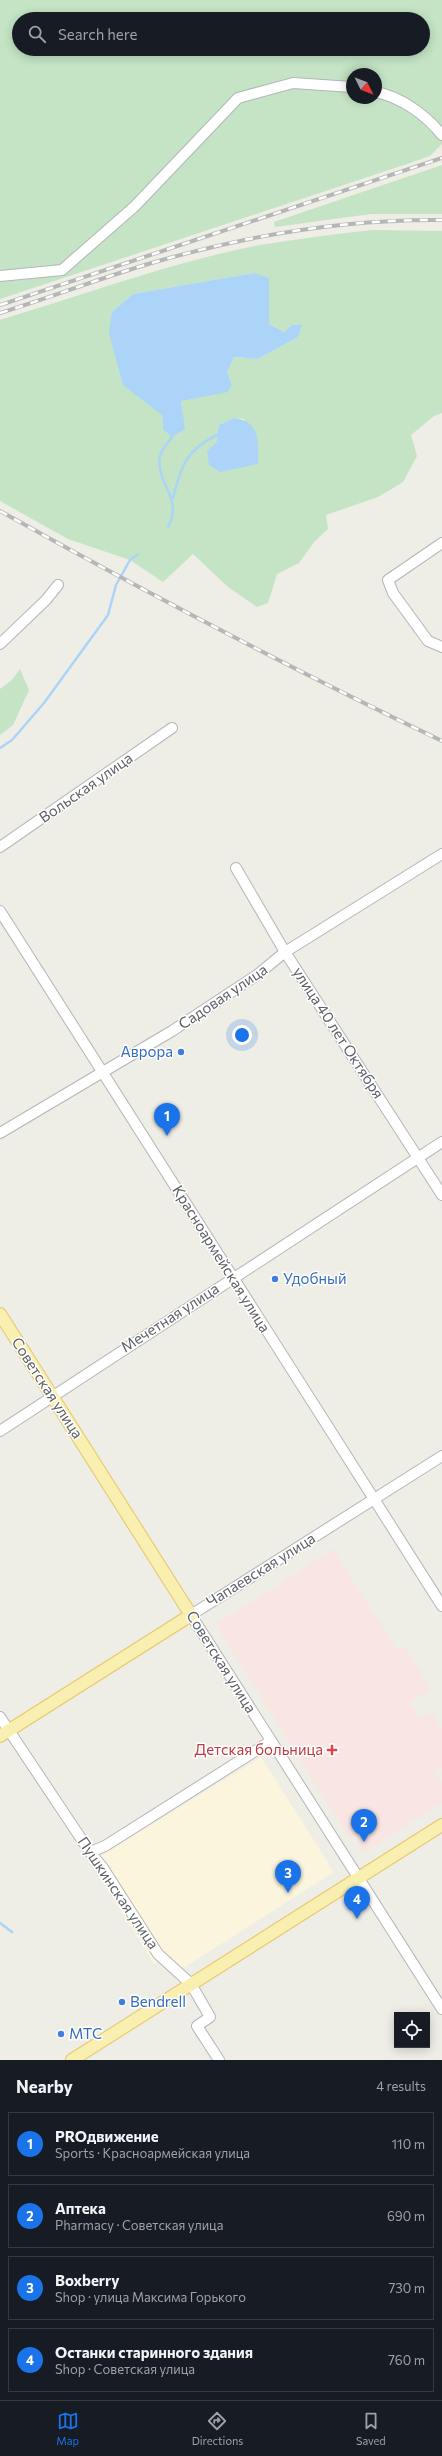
<!DOCTYPE html>
<html lang="en">
<head>
<meta charset="utf-8">
<style>
  body { margin:0; font-family:Commissioner,sans-serif; background:#20242c; color:#f1f3f6 }
  .controls { position:absolute; right:12px; bottom:12px; display:grid; overflow:hidden; border-radius:0px; box-shadow:0 2px 10px #0003 }
  .controls button { width:36px; height:36px; display:grid; place-items:center; padding:0; border:0; border-bottom:1px solid #363941; background:#171b24; color:#f1f3f6; font:20px sans-serif }
  .compass { position:absolute; left:346px; top:68px; width:36px; height:36px; border-radius:50%; background:#171b24; box-shadow:0 2px 10px #0003; rotate:133deg }
  .you { position:absolute; left:242px; top:1035px; width:14px; height:14px; margin:-10px; border:3px solid #fff; border-radius:50%; background:#1a73e8; box-shadow:0 0 0 6px #1a73e833 }
  .badge { display:grid; place-items:center; width:26px; height:26px; border-radius:50%; background:#1a73e8; color:#fff; font-size:13px; font-weight:700 }
  .pin { position:absolute; translate:-50% -33px; filter:drop-shadow(0 1px 2px #0008) }
  .pin::after { content:''; position:absolute; top:21px; width:14px; height:12px; background:inherit; clip-path:polygon(0 0,100% 0,50% 100%) }
  .list { margin:0; padding:0; list-style:none }
  h2 { display:flex; justify-content:space-between; align-items:center; height:52px; margin:0; padding:0 16px; font-size:17px }
  h2 small { font-size:13px; font-weight:400; color:#9ea1a6 }
  .list li { display:grid; grid-template-columns:26px 1fr auto; gap:12px; align-items:center; box-sizing:border-box; height:64px; margin:0 8px 8px; padding:0 8px; border:1px solid #363941; border-radius:0px }
  .list b { display:block; font-size:15px; white-space:nowrap }
  .list p { margin:0; font-size:13px; white-space:nowrap; color:#9ea1a6 }
  .list em { font-size:13px; font-style:normal; color:#9ea1a6 }
  .icon { flex:none; width:22px; height:22px; fill:none; stroke:currentColor; stroke-width:2; stroke-linecap:round; stroke-linejoin:round }
  .map { position:relative; flex:none; width:442px; height:2060px; overflow:hidden }
  .search { position:absolute; background:#171b24; box-shadow:0 2px 10px #0003; left:12px; right:12px; top:12px; height:44px; display:flex; align-items:center; gap:10px; box-sizing:border-box; padding:0 14px; border-radius:22px; color:#9ea1a6; font-size:15px }
  .sheet { height:340px; background:#171b24 }
  nav { display:flex; justify-content:space-around; align-items:center; box-sizing:border-box; height:56px; border-top:1px solid #363941; background:#171b24; font-size:11px; color:#9ea1a6 }
  nav a { display:grid; justify-items:center; gap:2px }
  nav .on { color:#1a73e8 }
  .map>svg:first-child { display:block }
  .commercial { fill:#fbf5de }
  .medical { fill:#f9e6e3 }
  .green { fill:#c4e4c5; fill-rule:evenodd }
  .water { fill:#acd4f8 }
  .lines { fill:none; stroke-linecap:round; stroke-linejoin:round }
  .stream { stroke:#acd4f8; stroke-width:2.5 }
  .minor-casing { stroke:#b3b5b9; stroke-width:12 }
  .major-casing { stroke:#e6c667; stroke-width:14 }
  .minor { stroke:#fff; stroke-width:10 }
  .major { stroke:#f9efb0; stroke-width:12 }
  .rail-casing { stroke:#b5b6b6; stroke-width:4 }
  .rail { stroke:#fff; stroke-width:2.5; stroke-dasharray:8; stroke-linecap:butt }
  .shop-dot { fill:#3f7fe0; stroke:#fff; stroke-width:1.5 }
  .health-dot { fill:#e0444e; stroke:#fff; stroke-width:1.5 }
  .labels { text-anchor:middle; stroke-width:3; stroke-linejoin:round; paint-order:stroke }
  .street-label { font-size:15px; fill:#5d6065; stroke:#fff }
  .shop-label { font-size:15px; fill:#366cbe; stroke:#fff; text-anchor:start }
  .health-label { font-size:15px; fill:#be3a42; stroke:#fff; text-anchor:end }
</style>
</head>
<body>
<div class="map">
<svg width="442" height="2060" viewBox="0 0 442 2060">
  <rect width="100%" height="100%" fill="#eeede6"/>
  <polygon class="commercial" points="261,1757 334,1872 177,1972 162,1960 154,1964 91,1862"/>
  <polygon class="medical" points="333,1549 397,1650 404,1646 431,1689 410,1703 420,1718 431,1712 442,1729 442,1767 434,1772 442,1784 442,1803 365,1852 355,1836 350,1839 216,1625"/>
  <g class="green">
    <path d="M0 0H442V144L430 156 410 163 0 299ZM19 19H423V49H19ZM352 74H376V98H352Z"/>
    <polygon points="442,165 442,214 371,214 275,227 274,222"/>
    <path d="M372 230 442 231V413L434 416 411 435 417 456 403 482 378 497 326 515 328 529 314 542 299 563 277 574 268 603 257 607 228 587 193 554 163 582 130 560 68 539 0 501V320C86 294 172 262 260 245 297 239 335 234 372 230ZM254 273 269 324 284 332 292 325 301 324 298 337 258 359 234 357 227 372 232 385 181 401 184 429H163L162 415 112 312 133 294ZM234 418 245 419 216 443 219 425Z"/>
    <polygon points="20,669 29,690 13,725 0,735 0,689 12,680"/>
  </g>
  <g class="water">
    <polygon points="254,273 269,278 269,324 284,332 292,325 302,324 298,337 258,359 234,357 227,372 232,385 228,392 181,401 185,429 172,437 163,429 162,415 123,385 109,333 112,312 133,294"/>
    <path d="M234 418C261 421 258 442 258 464L220 472 209 465 207 451 216 443 219 425Z"/>
  </g>
  <g class="lines">
    <g class="stream">
      <path d="M173 498C181 466 186 450 217 435"/>
      <path d="M168 527C184 497 155 484 160 456 161 450 169 442 172 437"/>
      <polyline points="0,748 12,740 44,703 108,615 116,585 130,560 138,554"/>
      <polyline points="0,1923 12,1932"/>
    </g>
    <g class="minor-casing">
      <g id="minor">
        <path d="M376 92C401 97 426 115 442 135"/>
        <polyline points="0,276 62,270 135,206 238,98 293,83 352,87"/>
        <polyline points="442,543 388,580 393,593 428,641 442,647"/>
        <polyline points="0,644 46,600 58,585"/>
        <polyline points="0,847 172,728"/>
        <polyline points="236,868 285,952 442,1195"/>
        <polyline points="0,911 442,1606"/>
        <polyline points="0,1133 172,1031 257,975 285,952 442,854"/>
        <polyline points="0,1431 442,1142"/>
        <polyline points="442,1456 191,1615 442,2009"/>
        <polyline points="0,1717 90,1852 103,1868 158,1954 191,1984 210,2017 197,2026 219,2060"/>
        <polyline points="90,1852 105,1846 271,1741"/>
      </g>
    </g>
    <g class="major-casing">
      <g id="major">
        <polyline points="0,1314 191,1615 0,1736"/>
        <polyline points="72,2060 442,1825"/>
      </g>
    </g>
    <use href="#minor" class="minor"/>
    <use href="#major" class="major"/>
    <g class="rail-casing">
      <g id="rail">
        <polyline points="0,305 442,158"/>
        <path d="M0 313C52 297 103 277 155 262 249 235 345 219 442 220"/>
        <path d="M0 511C145 592 292 669 442 741"/>
      </g>
    </g>
    <use href="#rail" class="rail"/>
  </g>
  <g class="shop-dot">
    <circle cx="181" cy="1052" r="4"/>
    <circle cx="275" cy="1279" r="4"/>
    <circle cx="122" cy="2002" r="4"/>
    <circle cx="61" cy="2034" r="4"/>
  </g>
  <path class="health-dot" d="M330 1744h4v4h4v4h-4v4h-4v-4h-4v-4h4z"/>
  <g class="labels">
    <g class="street-label">
      <text transform="translate(86 788) rotate(-35)" y="5">Вольская улица</text>
      <text transform="translate(223 997) rotate(-34)" y="5">Садовая улица</text>
      <text transform="translate(338 1033) rotate(57)" y="5">улица 40 лет Октября</text>
      <text transform="translate(221 1259) rotate(58)" y="5">Красноармейская улица</text>
      <text transform="translate(170 1318) rotate(-33)" y="5">Мечетная улица</text>
      <text transform="translate(47 1388) rotate(57)" y="5">Советская улица</text>
      <text transform="translate(261 1570) rotate(-32)" y="5">Чапаевская улица</text>
      <text transform="translate(221 1662) rotate(58)" y="5">Советская улица</text>
      <text transform="translate(118 1893) rotate(56)" y="5">Пушкинская улица</text>
    </g>
    <g class="shop-label">
      <text x="173" y="1057" text-anchor="end">Аврора</text>
      <text x="283" y="1284">Удобный</text>
      <text x="130" y="2007">Bendrell</text>
      <text x="69" y="2039">МТС</text>
    </g>
    <g class="health-label">
      <text x="323" y="1755">Детская больница</text>
    </g>
  </g>
</svg>
<div class="controls">
<button><svg class="icon" aria-label="locate" viewBox="0 0 24 24"><circle cx="12" cy="12" r="6"/><path d="M12 2v4M12 18v4M2 12h4M18 12h4"/></svg></button>
</div>
<svg class="compass" viewBox="-18 -18 36 36"><path d="M0-13l5 13h-10z" fill="#e53935"/><path d="M0 13l5-13h-10z" fill="#9ea1a6"/></svg>
<div class="you"></div>
<div class="pin badge" style="left:167px;top:1136px">1</div>
<div class="pin badge" style="left:364px;top:1842px">2</div>
<div class="pin badge" style="left:288px;top:1893px">3</div>
<div class="pin badge" style="left:357px;top:1919px">4</div>
<div class="search"><svg class="icon" aria-label="search" viewBox="0 0 24 24"><circle cx="10" cy="10" r="6"/><path d="M15 15l6 6"/></svg>Search here</div>
</div>
<section class="sheet">
<h2>Nearby<small>4 results</small></h2>
<ul class="list">
<li><span class="badge">1</span><div><b>PROдвижение</b><p>Sports · Красноармейская улица</p></div><em>110 m</em></li>
<li><span class="badge">2</span><div><b>Аптека</b><p>Pharmacy · Советская улица</p></div><em>690 m</em></li>
<li><span class="badge">3</span><div><b>Boxberry</b><p>Shop · улица Максима Горького</p></div><em>730 m</em></li>
<li><span class="badge">4</span><div><b>Останки старинного здания</b><p>Shop · Советская улица</p></div><em>760 m</em></li>
</ul>
</section>
<nav>
<a class="on"><svg class="icon" aria-label="map" viewBox="0 0 24 24"><path d="M3 6l6-2 6 2 6-2v14l-6 2-6-2-6 2zM9 4v14M15 6v14"/></svg>Map</a>
<a><svg class="icon" aria-label="directions" viewBox="0 0 24 24"><path d="M12 3l9 9-9 9-9-9zM9 14v-3h6M13 9l2 2-2 2"/></svg>Directions</a>
<a><svg class="icon" aria-label="saved" viewBox="0 0 24 24"><path d="M7 4h10v16l-5-4-5 4z"/></svg>Saved</a>
</nav>
</body>
</html>
